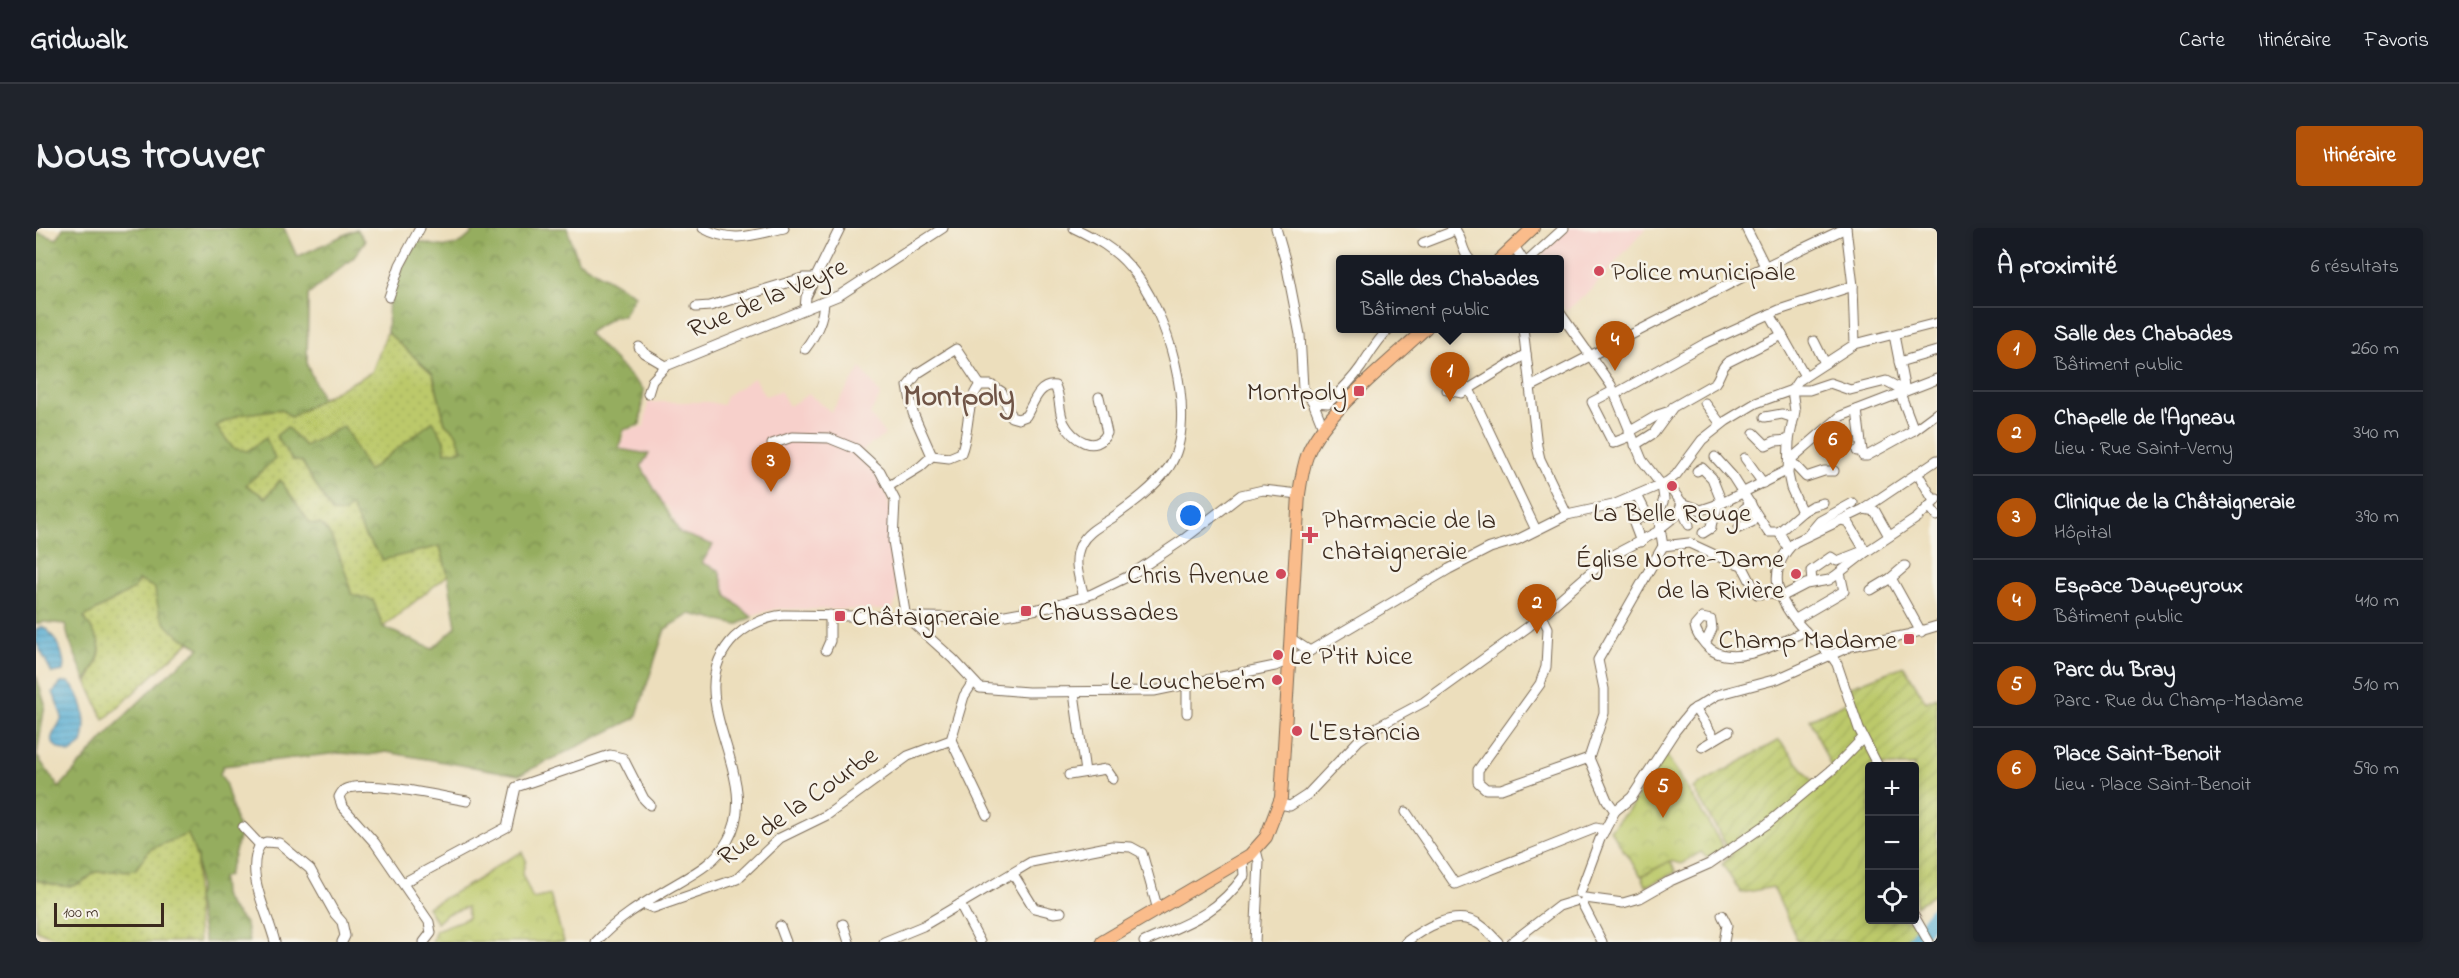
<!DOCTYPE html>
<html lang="fr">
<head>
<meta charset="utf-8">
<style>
  body { margin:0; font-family:"Indie Flower",sans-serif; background:#20242c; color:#f1f3f6 }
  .controls { position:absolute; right:18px; bottom:18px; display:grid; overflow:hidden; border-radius:6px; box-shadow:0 3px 9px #0003 }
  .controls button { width:54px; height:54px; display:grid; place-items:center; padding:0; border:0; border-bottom:2px solid #363941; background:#171b24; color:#f1f3f6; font:30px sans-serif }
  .scale { position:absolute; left:18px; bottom:15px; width:110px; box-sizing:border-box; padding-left:6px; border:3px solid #3b2a1e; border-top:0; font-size:16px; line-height:21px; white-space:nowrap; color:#3b2a1e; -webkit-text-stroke:4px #f7f3e8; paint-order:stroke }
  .you { position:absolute; left:1155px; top:288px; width:21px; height:21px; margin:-15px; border:4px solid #fff; border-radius:50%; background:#1a73e8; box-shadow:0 0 0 9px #1a73e833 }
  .badge { display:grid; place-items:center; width:39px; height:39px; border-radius:50%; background:#b45309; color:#fff; font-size:20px; font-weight:700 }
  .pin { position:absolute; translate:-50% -50px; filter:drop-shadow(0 2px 3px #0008) }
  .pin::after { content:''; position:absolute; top:32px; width:21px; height:18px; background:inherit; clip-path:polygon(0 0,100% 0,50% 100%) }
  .popup { position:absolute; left:1300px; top:27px; width:228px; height:78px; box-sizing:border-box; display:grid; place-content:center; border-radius:6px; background:#171b24; filter:drop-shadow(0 2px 4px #0005); font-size:20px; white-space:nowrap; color:#9ea1a6 }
  .popup b { font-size:22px; color:#f1f3f6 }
  .popup::after { content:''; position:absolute; left:50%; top:100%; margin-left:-12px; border:12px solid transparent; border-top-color:#171b24 }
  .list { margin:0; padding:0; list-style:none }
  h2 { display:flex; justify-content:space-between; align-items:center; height:78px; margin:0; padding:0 24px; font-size:26px }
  h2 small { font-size:20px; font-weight:400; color:#9ea1a6 }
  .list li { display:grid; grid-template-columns:39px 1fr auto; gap:18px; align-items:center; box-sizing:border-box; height:84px; padding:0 24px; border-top:2px solid #363941 }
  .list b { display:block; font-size:22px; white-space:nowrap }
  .list p { margin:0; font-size:20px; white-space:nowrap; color:#9ea1a6 }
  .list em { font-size:20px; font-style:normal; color:#9ea1a6 }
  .icon { flex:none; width:33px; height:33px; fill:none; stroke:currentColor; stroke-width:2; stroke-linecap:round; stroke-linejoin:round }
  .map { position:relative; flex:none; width:1901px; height:714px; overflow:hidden; border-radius:6px }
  header { display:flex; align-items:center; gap:36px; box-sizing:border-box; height:84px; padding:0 30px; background:#171b24; border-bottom:2px solid #363941 }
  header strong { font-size:28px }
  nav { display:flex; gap:33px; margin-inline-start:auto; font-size:21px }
  .intro { display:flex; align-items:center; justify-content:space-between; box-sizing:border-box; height:144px; padding:0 36px }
  h1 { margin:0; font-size:42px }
  .button { padding:15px 27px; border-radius:6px; background:#b45309; color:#fff; font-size:21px; font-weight:700 }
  main { display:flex; gap:36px; padding:0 36px }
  aside { flex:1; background:#171b24; border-radius:6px; box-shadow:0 3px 9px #0003 }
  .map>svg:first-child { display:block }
  .built { fill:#f7d0cb }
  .grass { fill:url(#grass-dots); stroke:#7c7a44; stroke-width:1.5; fill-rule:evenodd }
  .forest { fill:url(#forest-crowns); stroke:#686c3e; stroke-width:1.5 }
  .park { fill:url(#park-crowns); stroke:#7c7a44; stroke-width:1.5 }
  .garden { fill:url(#garden-furrows); stroke:#7c7a44; stroke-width:1.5 }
  .pitch { fill:#bcc96b; stroke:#7c7a44; stroke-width:1.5 }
  .water { fill:url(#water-rules); stroke:#486c78; stroke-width:1.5 }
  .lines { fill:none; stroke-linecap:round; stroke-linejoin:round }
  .river { stroke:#56add3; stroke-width:14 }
  .minor-casing { stroke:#796955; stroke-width:11 }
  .major-casing { stroke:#796955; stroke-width:14 }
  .minor { stroke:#fff; stroke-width:9 }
  .major { stroke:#fabc8b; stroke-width:12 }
  .poi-dot { fill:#d1495b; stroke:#f7f3e8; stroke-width:2 }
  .labels { text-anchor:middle; stroke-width:5; stroke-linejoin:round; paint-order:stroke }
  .poi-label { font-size:27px; fill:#3b2a1e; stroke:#f7f3e8; text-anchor:start }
  .street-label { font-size:27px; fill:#3b2a1e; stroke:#f7f3e8 }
  .quarter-label { font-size:30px; font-weight:bold; fill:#6f5446; stroke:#f7f3e8 }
</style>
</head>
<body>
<header>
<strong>Gridwalk</strong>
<nav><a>Carte</a><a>Itinéraire</a><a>Favoris</a></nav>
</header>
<div class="intro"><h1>Nous trouver</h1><a class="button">Itinéraire</a></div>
<main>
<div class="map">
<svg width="1901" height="714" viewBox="0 0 1901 714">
  <defs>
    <pattern id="grass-dots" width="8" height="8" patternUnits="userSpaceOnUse" patternTransform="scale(1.5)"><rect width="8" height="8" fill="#bcc96b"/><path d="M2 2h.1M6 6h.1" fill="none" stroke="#a2ad5c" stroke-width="1.8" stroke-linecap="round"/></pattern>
    <pattern id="forest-crowns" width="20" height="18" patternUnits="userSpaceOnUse" patternTransform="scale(1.5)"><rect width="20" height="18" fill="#95ad5f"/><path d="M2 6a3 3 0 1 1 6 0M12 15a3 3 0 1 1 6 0" fill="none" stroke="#7b8d4e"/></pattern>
    <pattern id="park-crowns" width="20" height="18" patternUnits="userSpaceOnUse" patternTransform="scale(1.5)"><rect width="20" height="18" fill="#bcc96b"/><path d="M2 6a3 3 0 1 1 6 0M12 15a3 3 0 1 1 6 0" fill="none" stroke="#a2ad5c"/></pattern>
    <pattern id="garden-furrows" width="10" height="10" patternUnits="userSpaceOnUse" patternTransform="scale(1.5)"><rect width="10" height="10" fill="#bcc96b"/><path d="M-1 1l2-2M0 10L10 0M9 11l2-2" fill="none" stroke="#a2ad5c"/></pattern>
    <pattern id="water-rules" width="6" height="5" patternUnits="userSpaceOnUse" patternTransform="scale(1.5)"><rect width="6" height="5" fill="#56add3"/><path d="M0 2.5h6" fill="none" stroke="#488dab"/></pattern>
  </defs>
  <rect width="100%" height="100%" fill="#f7f3e8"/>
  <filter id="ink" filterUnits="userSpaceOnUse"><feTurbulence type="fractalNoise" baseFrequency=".0167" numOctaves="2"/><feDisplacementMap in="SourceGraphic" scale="12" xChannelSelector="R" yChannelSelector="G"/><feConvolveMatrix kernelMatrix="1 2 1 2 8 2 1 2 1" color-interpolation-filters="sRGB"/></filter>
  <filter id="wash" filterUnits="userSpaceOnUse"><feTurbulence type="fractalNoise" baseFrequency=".008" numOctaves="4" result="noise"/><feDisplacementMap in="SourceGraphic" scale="24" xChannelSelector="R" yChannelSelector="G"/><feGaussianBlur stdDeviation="1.35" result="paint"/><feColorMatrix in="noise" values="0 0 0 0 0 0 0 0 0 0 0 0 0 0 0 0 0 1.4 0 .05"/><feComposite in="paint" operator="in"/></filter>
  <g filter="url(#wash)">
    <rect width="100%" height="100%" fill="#ecdebc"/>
    <g class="built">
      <polygon points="1532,0 1610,0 1556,61 1530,83 1524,74 1524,32 1501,32"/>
      <polygon points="825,140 845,167 834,186 849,207 828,221 825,229 848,256 855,286 852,315 862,370 856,382 740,381 712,388 672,362 632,279 625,274 606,236 585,220 589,203 608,199 612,174 673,174 687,177 690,168 718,150 729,168 744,163 753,178 773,166 795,184"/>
    </g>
    <g class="grass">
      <path d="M248 0 261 29 321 1 329 13 318 29 272 67 271 137 285 171 336 144 351 104 397 146 409 195 421 205 426 222 409 224 408 212 397 194 332 243 266 233 296 284 315 278 404 318 412 347 347 399 337 372 164 420 153 414 68 492 51 455C69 420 69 422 48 389L98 361 104 350ZM244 252 274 296 186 265 210 257 230 270Z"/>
      <path d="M152 605 161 630 160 670 163 714H30L0 702V652C27 659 37 665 59 644L99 642 114 621Z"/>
    </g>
    <path class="forest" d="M27 0H248L261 29 321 1 329 13 318 29 272 67 271 137 286 171 255 189 245 181 203 187 180 198 197 220 211 223 230 210 239 231 210 257 230 270 244 252 274 295C275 296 283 296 284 296 297 303 313 352 315 366L337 372 347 399 396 421 420 399 412 347 404 318 347 332 329 308 315 278 308 285 296 284 266 234 256 232 240 208 251 199 269 218 308 198 332 243 397 193 408 212 409 224 426 222 420 205 409 195 397 146 351 104 353 69 378 12C405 19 421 26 440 0H531L542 33 599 67 587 88 577 89 552 105 608 162 604 197 587 202 583 221 613 226 605 238 644 305 677 317 666 335 683 342 691 368 716 389 701 397 654 386 629 401 600 490 483 547 350 524 333 527 303 525 187 538 184 546 189 554 204 607 192 647 186 650 187 667 194 679 210 696 213 714H169L160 670 163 662 161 630 152 606 114 621 99 642 59 644C37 665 27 659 0 652V447L9 476 1 528 23 560C67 510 111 461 164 420 134 403 122 397 119 360L102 352 98 361 48 389C68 420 69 421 50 453L33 412 29 396 7 394 0 396V4L21 11Z"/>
    <g class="park">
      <polygon points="1629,525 1688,620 1671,630 1665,624 1645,636 1635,633 1605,648 1574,602 1595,579"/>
      <polygon points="486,624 490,632 486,646 497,671 514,667 528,714 396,714 400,702 432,690 431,679 411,686 401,695 391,679 438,654 467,634"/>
    </g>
    <polygon class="garden" points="1868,438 1890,474 1901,469 1901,665 1879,678 1878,538 1834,538 1834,692 1878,692 1886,710 1882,714 1762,714 1737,659 1705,665 1686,636 1696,627 1657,560 1743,512 1781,558 1799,548 1774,491 1818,471 1813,459"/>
    <polygon class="pitch" points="1634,633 1640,644 1610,658 1606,648"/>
    <g class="water">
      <path d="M6 398C18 405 31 429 27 443L16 445 0 414V401Z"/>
      <path d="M32 454C49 468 52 497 46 516L34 525C2 514 20 507 26 489L17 464 25 455Z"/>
    </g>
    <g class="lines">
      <polyline class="river" points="1877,714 1901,683"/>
    </g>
  </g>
  <g filter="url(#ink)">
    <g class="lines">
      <g class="minor-casing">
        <g id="minor">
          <path d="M667 0C695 16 718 7 748 0"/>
          <path d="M1038 0C1059 10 1079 21 1094 39 1130 79 1165 190 1133 239 1118 260 1097 275 1076 290 1064 298 1051 304 1045 316 1036 334 1044 351 1048 369"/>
          <polyline points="1240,0 1250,35 1264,107 1267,160 1277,174 1287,199"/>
          <path d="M1418 0C1427 10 1425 23 1434 32"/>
          <polyline points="1710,0 1729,38"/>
          <polyline points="1810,0 1817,58 1819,116"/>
          <polyline points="1387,15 1413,5 1418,0"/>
          <polyline points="1478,18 1487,32"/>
          <polyline points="1493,32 1528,0"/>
          <polyline points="353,69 364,37 384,0"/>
          <polyline points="660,79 674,78 767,50 779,50"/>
          <polyline points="769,81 770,69 804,0"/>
          <polyline points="1524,85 1575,157 1606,232 1623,254 1637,263 1646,275 1665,282 1686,275 1752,242"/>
          <polyline points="1734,86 1769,148"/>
          <polyline points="1487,100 1501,218 1504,231 1531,287"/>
          <polyline points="1858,107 1869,163"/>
          <polyline points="1778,113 1789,135"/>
          <polyline points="603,119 608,125 630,138"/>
          <path d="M769 121C780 107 787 91 788 74"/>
          <polyline points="1863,134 1901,123"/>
          <polyline points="1494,159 1705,50 1810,0"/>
          <polyline points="1433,161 1500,302"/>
          <polyline points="1411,162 1426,165 1490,126"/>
          <polyline points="1756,162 1762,153 1819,116 1901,95"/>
          <polyline points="1577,163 1556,174 1577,215 1595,208"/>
          <polyline points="1864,165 1878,202"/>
          <polyline points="612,166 616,153 630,138 804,67 907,0"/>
          <polyline points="1579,166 1670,115 1743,82 1817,58"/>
          <path d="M1277 174 1292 175C1304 164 1316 152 1325 139 1334 125 1341 112 1354 100"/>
          <polyline points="1669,175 1685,196"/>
          <polyline points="1821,182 1826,223"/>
          <polyline points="1729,189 1746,186 1758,190"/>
          <polyline points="1593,204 1622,187 1631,184"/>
          <polyline points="1718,205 1730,217 1739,213 1753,212"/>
          <polyline points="736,216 756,209 793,210 820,221 844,243 859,272 857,313 869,384 877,395 917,431 944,460 992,464 1118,463 1239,438 1274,423 1413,341 1454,320 1481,312 1531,287 1577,277 1631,254 1640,247 1666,212 1690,193 1720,175 1756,162 1773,162 1794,155 1814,162 1850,153 1869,163"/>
          <path d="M1599 217 1618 205 1637 179 1679 155C1685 148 1684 140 1692 134L1746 107"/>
          <polyline points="1821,223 1826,223 1827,228 1831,228 1878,202 1901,185"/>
          <polyline points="896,228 877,185 872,158 882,145 920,121 944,157"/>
          <polyline points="1679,229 1697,249 1732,304 1743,304"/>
          <polyline points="1709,230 1727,255"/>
          <polyline points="1754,232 1805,188 1901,151"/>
          <polyline points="1754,232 1770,249 1788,243 1798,243"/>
          <polyline points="1661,243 1666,240 1676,250 1686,275"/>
          <polyline points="1885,251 1898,273"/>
          <path d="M853 258 884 239 896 228 913 230 925 225C934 203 929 175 944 157H955L966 164 975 189 982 191 990 188C997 176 1003 155 1019 158 1025 169 1022 183 1028 195 1036 211 1060 227 1071 205L1063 169"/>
          <polyline points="1601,267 1611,287 1597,293 1605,314"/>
          <polyline points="1893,278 1901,288"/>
          <polyline points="1645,280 1653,297"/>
          <polyline points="1828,281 1839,283 1853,308"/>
          <polyline points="1766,284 1776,278 1787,275"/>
          <polyline points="1806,292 1812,294 1830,324"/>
          <polyline points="1703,300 1716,294 1708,281 1715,276"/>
          <polyline points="1623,301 1642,286 1646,275"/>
          <path d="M1667 305 1675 300C1675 291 1682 284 1681 276"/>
          <polyline points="1773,306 1784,293 1817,275"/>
          <polyline points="1627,318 1653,315 1690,332 1706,337 1721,366 1736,365 1745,369"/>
          <polyline points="1752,320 1743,304 1766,284 1755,260 1752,246 1753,212 1759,183 1756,162"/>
          <polyline points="1855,350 1869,338"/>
          <polyline points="1776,354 1775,343 1795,329 1801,333 1804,332 1827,323"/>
          <polyline points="1835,362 1855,350 1885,404"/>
          <polyline points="1745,369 1770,356 1793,352 1799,348 1830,324 1881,290 1901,271"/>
          <polyline points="1506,388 1512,400 1510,439 1504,456 1442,542 1442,554 1450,561 1465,561 1553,530"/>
          <polyline points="1760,391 1808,363 1804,345"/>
          <polyline points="1254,410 1274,423"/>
          <path d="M1669 416 1676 401 1675 392 1666 390 1659 398C1660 406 1665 411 1670 417 1693 443 1744 415 1769 403"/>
          <polyline points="790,422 794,413 794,387"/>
          <polyline points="1151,457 1151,485"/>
          <polyline points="1038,465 1049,544"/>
          <polyline points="1659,480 1679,511"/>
          <polyline points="915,512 951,587"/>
          <polyline points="1666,519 1693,503"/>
          <path d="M1842 538 1823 501 1801 436C1792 421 1780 415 1769 403 1743 376 1727 344 1759 314L1828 281 1901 232"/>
          <polyline points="1033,547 1070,541 1077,551"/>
          <polyline points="1244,576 1254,578 1271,567 1323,512 1343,498 1388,474 1492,399 1570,331 1623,303"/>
          <polyline points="1579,583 1571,572 1553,530 1568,485 1568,461 1562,432 1627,318 1622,288 1628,271 1626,257"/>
          <polyline points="1370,584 1419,656 1560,600 1569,602"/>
          <polyline points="207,599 224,617 230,614 243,615 274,641 299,686 306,694 309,708 306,714"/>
          <path d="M224 617C208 645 232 685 239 714"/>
          <polyline points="977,646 998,680 1018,685 1025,684"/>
          <polyline points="367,655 471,599 480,559 574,527 587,530 608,571 614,577"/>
          <polyline points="1544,665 1564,611 1579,583 1596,569 1639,503 1655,483 1681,467 1741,451 1815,418 1871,407 1901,398"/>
          <polyline points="1549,670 1587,675 1604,670 1632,654 1673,636 1731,596 1797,541 1827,510"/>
          <polyline points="1546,675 1566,714"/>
          <polyline points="607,676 617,680 701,651 744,610 791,587 872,528 915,512 928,468 937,454"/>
          <polyline points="924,676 944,714"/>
          <polyline points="1686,687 1691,697 1688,714"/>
          <polyline points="1878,688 1893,714"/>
          <polyline points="807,696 813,714"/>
          <polyline points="744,698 750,714"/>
          <path d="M388 714 395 705 393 694 339 615 306 578 303 569C305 565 307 561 313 560 339 553 402 568 431 573"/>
          <path d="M560 714C581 691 606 676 633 660 655 647 679 636 692 612 730 546 639 468 699 409 713 396 730 389 748 387L953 390 1013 379 1056 366 1093 348 1148 311 1205 267 1227 262 1263 266"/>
          <polyline points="848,714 887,698 995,634 1076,618 1095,619 1106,625 1122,682"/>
          <path d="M1108 714C1151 695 1180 687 1208 648L1207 631"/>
          <polyline points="1219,714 1223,634 1220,622"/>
          <path d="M1370 714C1388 700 1418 682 1441 695 1449 699 1456 708 1462 714"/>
          <polyline points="1476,714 1523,678 1539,673"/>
        </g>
      </g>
      <g class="major-casing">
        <g id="major">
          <polyline points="1463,32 1497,0"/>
          <path d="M1066 714 1214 627 1230 609 1245 570 1263 266C1265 252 1267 238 1272 225 1288 185 1357 131 1390 100"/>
        </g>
      </g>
      <use href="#minor" class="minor"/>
      <use href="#major" class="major"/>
    </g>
  </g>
  <g class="poi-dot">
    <circle cx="1563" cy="43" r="6"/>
    <rect x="1317" y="157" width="12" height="12" rx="3"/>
    <circle cx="1636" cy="258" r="6"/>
    <path d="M1271 298h6v6h6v6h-6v6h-6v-6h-6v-6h6z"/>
    <circle cx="1245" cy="346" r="6"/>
    <circle cx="1760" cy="346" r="6"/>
    <rect x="984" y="377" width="12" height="12" rx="3"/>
    <rect x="798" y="382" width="12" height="12" rx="3"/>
    <rect x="1867" y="405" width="12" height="12" rx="3"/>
    <circle cx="1242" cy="427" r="6"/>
    <circle cx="1241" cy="452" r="6"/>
    <circle cx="1261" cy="503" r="6"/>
  </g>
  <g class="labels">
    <g class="poi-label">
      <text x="1575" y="52">Police municipale</text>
      <text x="1311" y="172" text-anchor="end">Montpoly</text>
      <text x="1636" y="293" text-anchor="middle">La Belle Rouge</text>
      <text x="1286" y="300">Pharmacie de la<tspan x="1286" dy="31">chataigneraie</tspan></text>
      <text x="1748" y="339" text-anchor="end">Église Notre-Dame<tspan x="1748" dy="31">de la Rivière</tspan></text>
      <text x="1233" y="355" text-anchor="end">Chris Avenue</text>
      <text x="1002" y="392">Chaussades</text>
      <text x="816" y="397">Châtaigneraie</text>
      <text x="1861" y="420" text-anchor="end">Champ Madame</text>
      <text x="1254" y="436">Le P'tit Nice</text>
      <text x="1229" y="461" text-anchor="end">Le Louchebe'm</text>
      <text x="1273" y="512">L'Estancia</text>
    </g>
    <g class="street-label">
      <text transform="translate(731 69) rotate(-23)" y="9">Rue de la Veyre</text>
      <text transform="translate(761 577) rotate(-35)" y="9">Rue de la Courbe</text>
    </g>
    <g class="quarter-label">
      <text x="923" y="177">Montpoly</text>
    </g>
  </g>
</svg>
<div class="controls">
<button>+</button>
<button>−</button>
<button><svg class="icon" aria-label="locate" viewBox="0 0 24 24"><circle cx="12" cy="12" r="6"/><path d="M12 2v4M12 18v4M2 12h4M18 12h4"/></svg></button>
</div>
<div class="scale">100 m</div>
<div class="you"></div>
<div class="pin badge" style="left:1414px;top:174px">1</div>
<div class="popup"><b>Salle des Chabades</b>Bâtiment public</div>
<div class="pin badge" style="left:1501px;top:406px">2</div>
<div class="pin badge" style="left:735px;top:264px">3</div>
<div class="pin badge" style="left:1579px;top:143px">4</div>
<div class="pin badge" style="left:1627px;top:590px">5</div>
<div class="pin badge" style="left:1797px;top:243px">6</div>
</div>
<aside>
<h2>À proximité<small>6 résultats</small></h2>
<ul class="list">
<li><span class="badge">1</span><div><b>Salle des Chabades</b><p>Bâtiment public</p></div><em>260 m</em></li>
<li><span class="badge">2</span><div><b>Chapelle de l'Agneau</b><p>Lieu · Rue Saint-Verny</p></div><em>340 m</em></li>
<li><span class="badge">3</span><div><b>Clinique de la Châtaigneraie</b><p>Hôpital</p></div><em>390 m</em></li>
<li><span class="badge">4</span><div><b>Espace Daupeyroux</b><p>Bâtiment public</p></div><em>410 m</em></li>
<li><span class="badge">5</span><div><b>Parc du Bray</b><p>Parc · Rue du Champ-Madame</p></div><em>510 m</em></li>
<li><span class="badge">6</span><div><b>Place Saint-Benoit</b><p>Lieu · Place Saint-Benoit</p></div><em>590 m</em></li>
</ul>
</aside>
</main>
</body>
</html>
